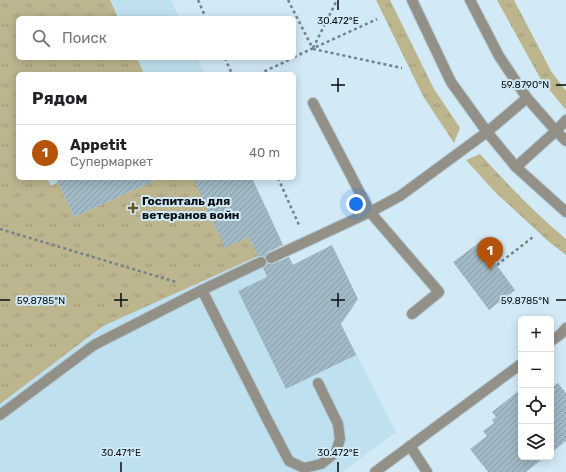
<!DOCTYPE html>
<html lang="ru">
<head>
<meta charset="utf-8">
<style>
  body { margin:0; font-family:Rubik,sans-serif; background:#f6f6f6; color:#202124 }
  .controls { position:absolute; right:12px; bottom:12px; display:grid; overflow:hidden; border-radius:6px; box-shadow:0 2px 10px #0003 }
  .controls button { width:36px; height:36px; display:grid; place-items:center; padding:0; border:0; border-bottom:1px solid #e0e0e0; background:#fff; color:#202124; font:20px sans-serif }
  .you { position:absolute; left:356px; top:204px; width:14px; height:14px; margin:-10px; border:3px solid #fff; border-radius:50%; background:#1a73e8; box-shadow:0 0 0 6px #1a73e833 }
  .badge { display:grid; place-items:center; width:26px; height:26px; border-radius:50%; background:#b45309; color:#fff; font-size:13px; font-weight:700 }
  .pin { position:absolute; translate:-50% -33px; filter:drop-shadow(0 1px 2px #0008) }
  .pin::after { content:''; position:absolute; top:21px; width:14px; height:12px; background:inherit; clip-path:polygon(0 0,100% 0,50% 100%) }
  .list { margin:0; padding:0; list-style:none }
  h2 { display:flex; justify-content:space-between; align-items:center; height:52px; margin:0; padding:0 16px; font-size:17px }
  h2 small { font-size:13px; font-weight:400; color:#757577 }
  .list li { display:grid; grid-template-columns:26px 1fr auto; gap:12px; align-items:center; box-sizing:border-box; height:56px; padding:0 16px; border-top:1px solid #e0e0e0 }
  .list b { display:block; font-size:15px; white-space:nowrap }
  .list p { margin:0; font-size:13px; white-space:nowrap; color:#757577 }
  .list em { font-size:13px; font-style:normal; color:#757577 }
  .icon { flex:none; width:22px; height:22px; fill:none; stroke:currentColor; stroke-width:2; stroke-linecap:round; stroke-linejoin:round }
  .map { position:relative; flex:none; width:566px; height:472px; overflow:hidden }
  .search { position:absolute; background:#fff; box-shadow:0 2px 10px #0003; left:16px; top:16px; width:280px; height:44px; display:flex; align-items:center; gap:10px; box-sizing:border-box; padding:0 14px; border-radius:6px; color:#757577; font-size:15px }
  .panel { position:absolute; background:#fff; box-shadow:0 2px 10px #0003; left:16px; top:72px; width:280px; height:108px; border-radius:6px }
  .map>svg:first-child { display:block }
  .built { fill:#bfe0ef }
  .grass { fill:url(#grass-tufts) }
  .building { fill:url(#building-hatch) }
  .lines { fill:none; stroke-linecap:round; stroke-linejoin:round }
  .minor-casing { stroke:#b1c7d2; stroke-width:12 }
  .path { stroke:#73838b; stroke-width:2.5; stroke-dasharray:3 3; stroke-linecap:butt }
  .minor { stroke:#929087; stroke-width:10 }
  .ticks { fill:none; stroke:#060e12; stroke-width:1.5 }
  .poi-dot { fill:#635926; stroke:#d2eaf6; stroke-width:1.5 }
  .labels { text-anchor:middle; stroke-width:4; stroke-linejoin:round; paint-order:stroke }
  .poi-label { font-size:12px; font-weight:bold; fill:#060e12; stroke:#d2eaf6; text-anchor:start }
  .ticks-label { font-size:10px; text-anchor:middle; fill:#060e12; stroke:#d2eaf6; stroke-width:4; stroke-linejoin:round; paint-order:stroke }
</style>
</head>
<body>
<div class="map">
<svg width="566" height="472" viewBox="0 0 566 472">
  <defs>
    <pattern id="grass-tufts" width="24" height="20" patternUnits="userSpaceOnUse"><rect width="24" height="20" fill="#bcb58e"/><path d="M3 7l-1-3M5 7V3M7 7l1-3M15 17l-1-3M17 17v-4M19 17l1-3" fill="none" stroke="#a09a79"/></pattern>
    <pattern id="building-hatch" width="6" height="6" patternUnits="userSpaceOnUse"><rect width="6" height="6" fill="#a1b9c4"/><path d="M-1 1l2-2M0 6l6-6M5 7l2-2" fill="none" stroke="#899ea7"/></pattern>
  </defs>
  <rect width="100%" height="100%" fill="#d2eaf6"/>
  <polygon class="built" points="0,0 171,0 179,18 18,18 18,58 197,58 204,74 18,74 18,178 252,178 281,239 265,246 278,272 332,245 358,299 342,323 314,337 319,349 347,335 396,432 342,472 0,472"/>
  <g class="grass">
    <polygon points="0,0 110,0 118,18 18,18 18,58 137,58 144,74 18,74 18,178 47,178 51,186 58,182 74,217 160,178 193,178 249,237 258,256 103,326 0,404"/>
    <polygon points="376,0 390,0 434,89 460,128 454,143 423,96"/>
    <polygon points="497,0 514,0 551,71 566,91 566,108 565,109 540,78"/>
    <path d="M480 154C507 184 535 213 566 239V255L548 241 495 192 466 160Z"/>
  </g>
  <g class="building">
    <polygon points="56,178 160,178 74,217"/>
    <polygon points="193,178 252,178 283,245 268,252 265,257 261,256 258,256 249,237 225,248"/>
    <polygon points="480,242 515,290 489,310 453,262"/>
    <polygon points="332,245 358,299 341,324 356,355 286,389 238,291 267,277 263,268 266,266 267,263 270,264 273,264 289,257 293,265"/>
    <polygon points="558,383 566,393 566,441 551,453 551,388"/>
    <polygon points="521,389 521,457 545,457 526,472 488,472 470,449 487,436 483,431 494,423 492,420 496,417 492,412"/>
  </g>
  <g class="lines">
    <g class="minor-casing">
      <g id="minor">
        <polyline points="412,0 451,82 487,132 516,167 566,212"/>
        <polyline points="470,0 499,56 527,98 556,131 566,141"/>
        <polyline points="313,103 370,212 439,292 412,314"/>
        <polyline points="516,167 556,131 566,120"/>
        <polyline points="271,258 370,212 400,196 487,132 527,98"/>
        <polyline points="202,290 268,421 289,461 304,468 321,464 336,452 340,439 338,424 318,383"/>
        <polyline points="551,341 561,334 566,328"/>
        <polyline points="0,415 94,345 202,290 261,262"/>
        <polyline points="410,446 427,472"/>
        <polyline points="375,472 521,364"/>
      </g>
    </g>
    <g class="path">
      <polyline points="198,0 206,18"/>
      <polyline points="288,0 313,49"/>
      <polyline points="313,48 337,0"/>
      <polyline points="313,49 402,68"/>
      <polyline points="294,57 377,19"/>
      <polyline points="225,58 232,74"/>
      <polyline points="259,74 293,58"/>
      <polyline points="278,178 299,225"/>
      <polyline points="0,229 176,282"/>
      <polyline points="497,265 533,237"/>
    </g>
    <use href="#minor" class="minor"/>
  </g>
  <path class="ticks" d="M338 0V10M338 78V92M331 85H345M556 85H566M121 293V307M338 293V307M0 300H10M114 300H128M331 300H345M556 300H566M121 462V472M338 462V472"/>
  <path class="poi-dot" d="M131 202h4v4h4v4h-4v4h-4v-4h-4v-4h4z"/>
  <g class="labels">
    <g class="poi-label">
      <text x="142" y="205">Госпиталь для<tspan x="142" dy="14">ветеранов войн</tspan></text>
    </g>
  </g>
  <g class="ticks-label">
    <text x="338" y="24">30.472°E</text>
    <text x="525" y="88">59.8790°N</text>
    <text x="41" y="304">59.8785°N</text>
    <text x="525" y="304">59.8785°N</text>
    <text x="121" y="456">30.471°E</text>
    <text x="338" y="456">30.472°E</text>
  </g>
</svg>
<div class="controls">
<button>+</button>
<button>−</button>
<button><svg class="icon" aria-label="locate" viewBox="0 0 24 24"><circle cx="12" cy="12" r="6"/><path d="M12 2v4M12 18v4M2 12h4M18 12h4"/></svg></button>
<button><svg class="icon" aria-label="layers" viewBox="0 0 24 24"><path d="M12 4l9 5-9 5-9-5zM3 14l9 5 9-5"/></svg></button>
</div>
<div class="you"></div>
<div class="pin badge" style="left:490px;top:270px">1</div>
<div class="search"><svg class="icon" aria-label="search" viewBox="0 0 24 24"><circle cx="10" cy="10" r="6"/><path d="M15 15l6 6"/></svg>Поиск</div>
<section class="panel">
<h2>Рядом<small></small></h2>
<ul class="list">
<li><span class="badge">1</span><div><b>Appetit</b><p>Супермаркет</p></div><em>40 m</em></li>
</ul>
</section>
</div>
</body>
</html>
